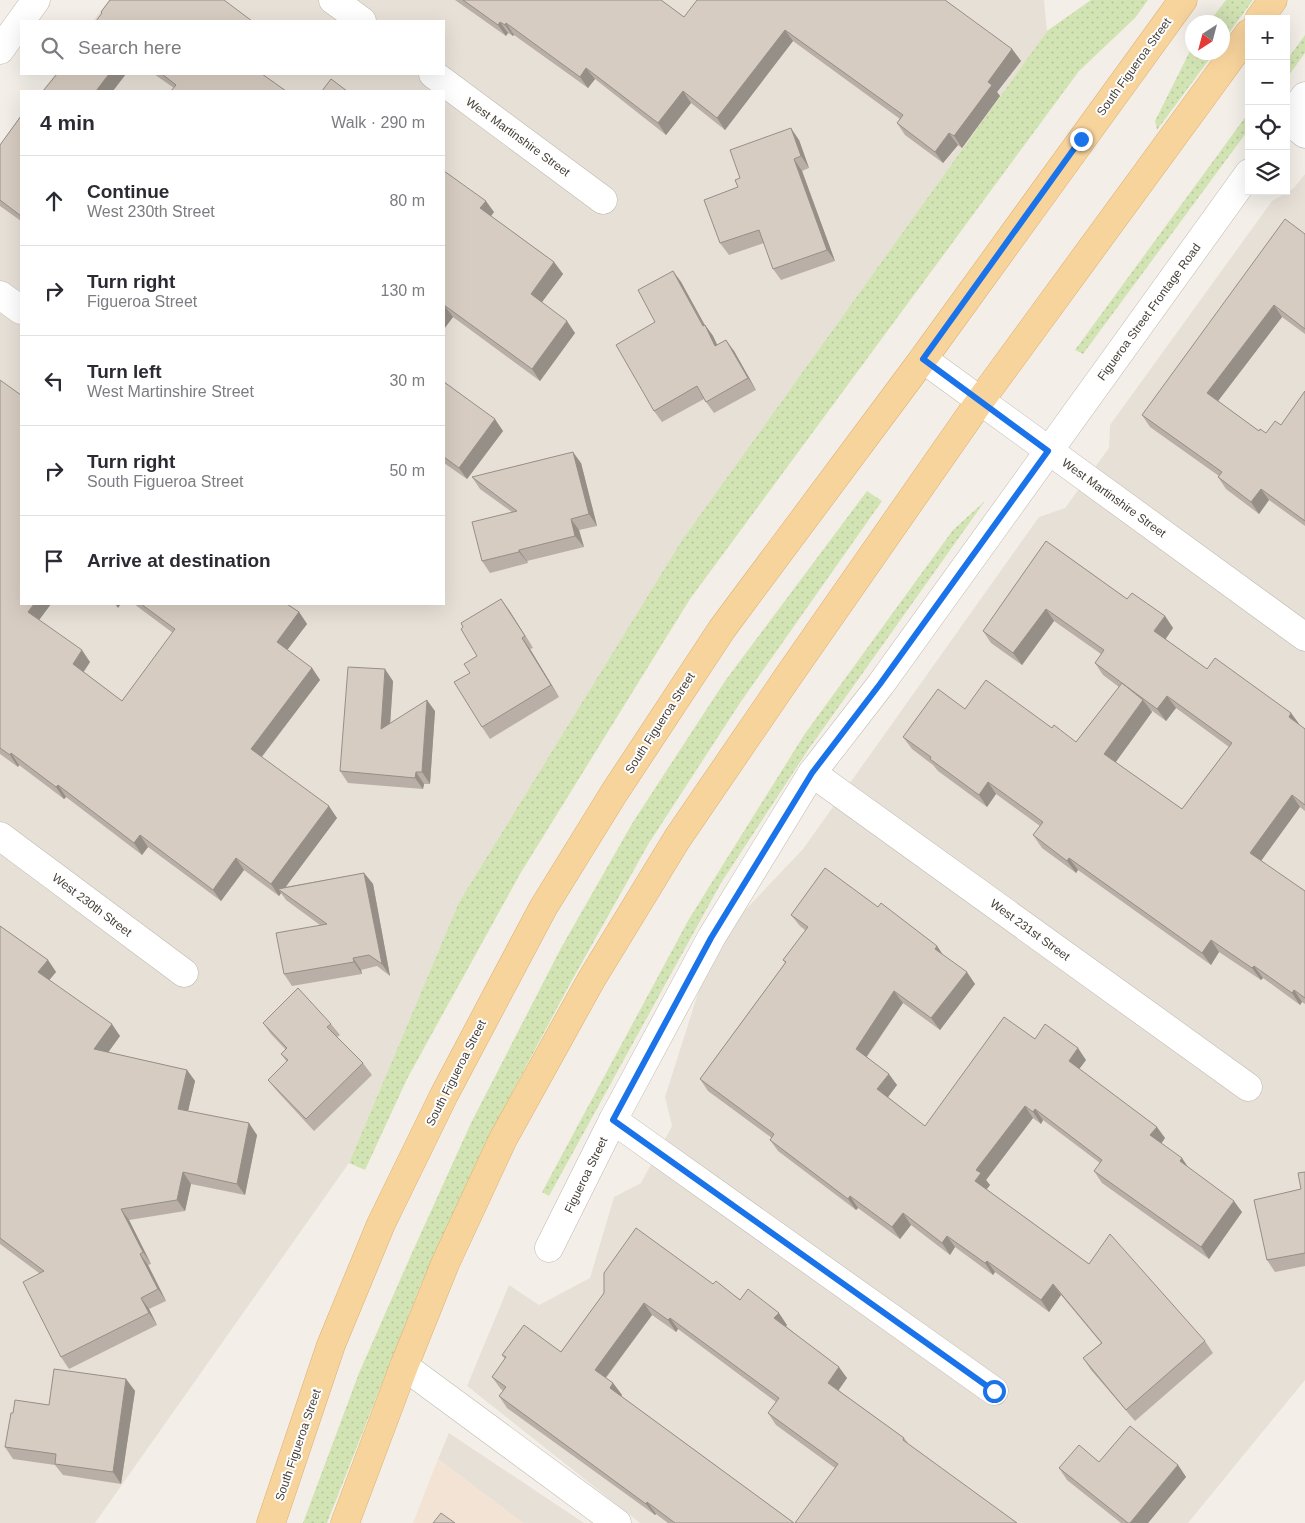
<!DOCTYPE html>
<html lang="en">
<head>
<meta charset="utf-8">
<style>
  body { margin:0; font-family:Arial,sans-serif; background:#f2f2f3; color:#2b2b33 }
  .controls { position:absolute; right:15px; top:15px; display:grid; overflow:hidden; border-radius:0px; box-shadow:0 5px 20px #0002 }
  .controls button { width:45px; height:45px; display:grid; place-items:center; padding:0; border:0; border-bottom:1px solid #e1e1e2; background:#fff; color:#2b2b33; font:25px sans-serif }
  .compass { position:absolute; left:1185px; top:15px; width:45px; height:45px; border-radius:50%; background:#fff; box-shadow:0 5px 20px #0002; rotate:216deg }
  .stop { position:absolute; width:15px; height:15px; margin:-11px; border:4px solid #1a73e8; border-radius:50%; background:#fff }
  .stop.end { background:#1a73e8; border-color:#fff; box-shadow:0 1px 5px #0008 }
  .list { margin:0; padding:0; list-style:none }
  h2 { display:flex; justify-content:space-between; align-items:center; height:65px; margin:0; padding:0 20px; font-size:21px }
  h2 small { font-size:16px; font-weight:400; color:#7c7c81 }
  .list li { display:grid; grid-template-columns:32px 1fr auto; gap:15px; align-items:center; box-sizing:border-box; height:90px; padding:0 20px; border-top:1px solid #e1e1e2 }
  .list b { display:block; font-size:19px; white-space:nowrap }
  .list p { margin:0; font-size:16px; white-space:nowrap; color:#7c7c81 }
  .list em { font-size:16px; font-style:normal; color:#7c7c81 }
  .icon { flex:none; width:28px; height:28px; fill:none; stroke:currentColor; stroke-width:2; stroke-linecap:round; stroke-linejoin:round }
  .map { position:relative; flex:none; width:1305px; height:1523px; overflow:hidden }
  .search { position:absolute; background:#fff; box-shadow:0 5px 20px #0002; left:20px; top:20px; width:425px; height:55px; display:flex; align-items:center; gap:12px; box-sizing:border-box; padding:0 18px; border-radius:0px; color:#7c7c81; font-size:19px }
  .panel { position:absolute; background:#fff; box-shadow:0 5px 20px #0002; left:20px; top:90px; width:425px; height:515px; border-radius:0px }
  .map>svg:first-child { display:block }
  .residential { fill:#e7e0d7 }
  .commercial { fill:#f3e3d5 }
  .grass { fill:url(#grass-dots) }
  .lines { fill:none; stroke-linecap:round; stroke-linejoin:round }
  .minor-casing { stroke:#c1b8ae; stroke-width:29 }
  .major-casing { stroke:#dcaf6d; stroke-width:29 }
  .minor { stroke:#fff; stroke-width:28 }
  .major { stroke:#f8d49d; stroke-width:28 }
  .wall { fill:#b9afa6; fill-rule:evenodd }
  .shaded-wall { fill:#968f87 }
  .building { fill:#d7ccc1; stroke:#968f87 }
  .route { stroke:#1a73e8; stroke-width:6 }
  .labels { text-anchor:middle; stroke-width:4; stroke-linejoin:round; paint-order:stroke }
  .street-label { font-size:12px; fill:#463f37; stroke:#fff }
</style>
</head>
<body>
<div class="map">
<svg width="1305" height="1523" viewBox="0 0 1305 1523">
  <defs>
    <pattern id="grass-dots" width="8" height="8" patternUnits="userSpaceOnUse" patternTransform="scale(1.25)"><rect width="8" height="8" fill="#d3e4b4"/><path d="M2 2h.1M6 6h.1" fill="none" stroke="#b6c59b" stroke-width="1.8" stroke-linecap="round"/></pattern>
  </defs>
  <rect width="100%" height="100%" fill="#f3efe8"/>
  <g class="residential">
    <polygon points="109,0 1044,0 1047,31 682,540 459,902 349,1163 95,1523 0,1523 0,148 21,119 21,604 444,604 444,91 42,91 55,74 444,74 444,21 93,21"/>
    <polygon points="1305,174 1305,1380 1188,1523 640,1523 467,1386 509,1285 539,1305 590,1278 614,1197 641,1183 672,1126 665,1097 714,943 803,849 1039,517 1065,508 1109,448 1110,425 1272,201 1294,188"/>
    <polygon points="449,1433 584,1523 523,1523 438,1459"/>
  </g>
  <polygon class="commercial" points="438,1459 523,1523 413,1523"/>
  <g class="grass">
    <polygon points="1091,0 1148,0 1135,18 1079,71 690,599 520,874 407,1079 365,1170 349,1163 459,902 682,540 1047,31"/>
    <polygon points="1226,0 1253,0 1223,41 1222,22 1209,22"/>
    <polygon points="1305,35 1305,53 1286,79 1286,61"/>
    <polygon points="1192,47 1192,52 1214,53 1157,130 1155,121"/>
    <polygon points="1249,112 1249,129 1083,354 1075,350"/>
    <polygon points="867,491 882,501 740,703 649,843 571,982 490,1134 421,1284 327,1523 303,1523 359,1373 411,1255 471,1123 561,948 633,822 725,681"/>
    <polygon points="985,501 808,750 721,883 549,1196 542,1192 689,919 804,735 953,530"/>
  </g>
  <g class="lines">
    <g class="minor-casing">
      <g id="minor">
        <polyline points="333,0 362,21"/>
        <polyline points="0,50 36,0"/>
        <polyline points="433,74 603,200"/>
        <polyline points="1287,120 1305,134"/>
        <polyline points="1286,121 1305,96"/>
        <polyline points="0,295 21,310"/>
        <polyline points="923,359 1305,637"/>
        <polyline points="812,773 1248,1087"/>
        <polyline points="0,836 184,973"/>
        <polyline points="613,1120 994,1391"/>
        <polyline points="549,1248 613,1120 711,938 812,773 881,684 1249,173"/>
        <polyline points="404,1366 617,1523"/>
      </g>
    </g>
    <g class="major-casing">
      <g id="major">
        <polyline points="1259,19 1273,0"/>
        <polyline points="271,1523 331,1345 381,1224 444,1095 543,908 614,793 722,629 923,359 1183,0"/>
        <polyline points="345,1523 404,1366 445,1264 503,1139 591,980 677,839 787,678 980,401 1249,33"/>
      </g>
    </g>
    <use href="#minor" class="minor"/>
    <use href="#major" class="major"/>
  </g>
  <g class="wall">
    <polygon points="455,0 661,0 684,17 1012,49 1021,61 997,92 1000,96 962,148 958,145 943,163 905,135 897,123 900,119 793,41 725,130 691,103 666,135 595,79 588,88 514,35 513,36 508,33 506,36"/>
    <polygon points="154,74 262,74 174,88"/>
    <polygon points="21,116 21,221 0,206 0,145"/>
    <polygon points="799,140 809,168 802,171 835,261 781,280 773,269 764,243 729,255 720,243 740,178"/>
    <polygon points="444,171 494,212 491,216 554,262 563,274 542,302 575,333 540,381 453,317 444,329"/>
    <polygon points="1305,234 1305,334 1282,317 1218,401 1259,431 1266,433 1281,425 1305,391 1305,526 1269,500 1259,514 1226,489 1218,477 1219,476 1150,427 1142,415"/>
    <polygon points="673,271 681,282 705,325 713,336 717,345 734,351 756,390 714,413 704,399 662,422 654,411 655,322"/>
    <polygon points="0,380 21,604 51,604 39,620 90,662 84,672 122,701 173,633 134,604 287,604 299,612 307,624 287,650 312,668 320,680 262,757 337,818 285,887 364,873 373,884 390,976 377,966 361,970 362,974 292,986 284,974 320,925 286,900 281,893 279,896 244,870 221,901 148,847 142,855 66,797 64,799 19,765 18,767 0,754"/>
    <polygon points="444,382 503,431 467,479 444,463"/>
    <polygon points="581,463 597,526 579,530 584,547 527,561 528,563 490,573 482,561 512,512 480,489 472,477"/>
    <path d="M1046 541 1127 599 1165 616 1173 628 1165 639 1207 669 1291 713 1299 725 1305 729V811L1300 807 1261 861 1305 891V1004L1302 1002 1300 1005 1263 978 1261 980 1219 952 1211 965 1078 870 1076 873 1042 848 1033 835 1040 826 996 794 987 807 938 771 933 765 912 749 903 737 965 709 1052 728 1076 742 1119 687 1103 675 1095 663 1101 654 1054 621 1022 665 991 643 983 631ZM1176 708 1229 747 1182 809 1115 762 1152 712 1151 710 1166 721Z"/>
    <polygon points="509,610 533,648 530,649 559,697 490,739 482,727 470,673 477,656"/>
    <polygon points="393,681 390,723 435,711 430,784 424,784 423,789 348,783 340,771"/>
    <polygon points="878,907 937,946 943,955 975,984 940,1030 903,1003 867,1057 897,1085 888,1097 925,1126 1035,1039 1086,1060 1079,1069 1165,1138 1161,1143 1189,1168 1242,1212 1209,1259 1102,1183 1094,1171 1100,1163 1043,1120 1041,1124 1033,1118 986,1180 990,1185 986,1189 1089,1264 1205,1341 1213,1353 1135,1421 1091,1370 1083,1358 1101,1343 1061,1295 1049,1312 995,1272 993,1275 955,1247 950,1255 911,1225 900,1239 858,1208 856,1210 778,1151 770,1140 772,1138 708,1091 700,1079 785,963 783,960 806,931 800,926 791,915"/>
    <polygon points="0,926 48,960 56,972 49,980 120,1036 108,1052 187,1070 195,1081 188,1111 257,1135 245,1195 191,1184 185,1211 129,1220 151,1264 148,1265 166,1301 149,1309 157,1325 69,1369 61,1357 39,1273 0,1244"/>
    <polygon points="263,1023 331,1024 340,1035 337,1037 363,1063 372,1075 314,1131 277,1091 268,1080 287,1062 281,1054 286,1050 271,1034"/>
    <polygon points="1305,1172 1305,1266 1275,1272 1267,1260 1301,1189"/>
    <polygon points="713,1284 787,1325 786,1326 847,1378 838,1390 904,1438 908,1443 835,1468 776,1425 768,1413 776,1402 678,1329 676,1332 652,1315 606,1378 613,1383 622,1395 621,1396 794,1523 668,1523 656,1514 655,1515 507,1408 499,1396 503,1391 500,1388 492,1377 505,1359 502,1355 561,1352 604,1293"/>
    <polygon points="126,1379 135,1391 121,1484 63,1475 55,1465 13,1459 5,1447 49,1405"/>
    <polygon points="1178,1465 1186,1477 1148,1523 1121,1523 1067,1480 1059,1468"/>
  </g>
  <g class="shaded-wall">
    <polygon points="500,22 508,33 506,36 498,25"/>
    <polygon points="506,23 514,35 513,36 505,25"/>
    <polygon points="785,30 793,41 725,130 717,118"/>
    <polygon points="1012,49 1021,61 997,92 1000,96 962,148 954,136 988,82"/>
    <polygon points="586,68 595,79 588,88 580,77"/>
    <polygon points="109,74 126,74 113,91 96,91"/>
    <polygon points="683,91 691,103 666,135 658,123"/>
    <polygon points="791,128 799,140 809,168 801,156"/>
    <polygon points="949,133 958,145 943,163 935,152"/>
    <polygon points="794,159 802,171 835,261 827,250"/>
    <polygon points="486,201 494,212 488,220 480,208"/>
    <polygon points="554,262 563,274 539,306 531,294"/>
    <polygon points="673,271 681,282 705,326 705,325 713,336 723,357 715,346"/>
    <polygon points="444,305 453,317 444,329"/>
    <polygon points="1274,305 1282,317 1215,405 1207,393"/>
    <polygon points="567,321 575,333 540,381 532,369"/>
    <polygon points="726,340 734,351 756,390 748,378"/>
    <polygon points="495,419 503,431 467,479 459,468"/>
    <polygon points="573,452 581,463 597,526 589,514"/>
    <polygon points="1261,489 1269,500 1259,514 1251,502"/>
    <polygon points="571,519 579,530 584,547 575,536"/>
    <polygon points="519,550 527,561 528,563 519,552"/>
    <polygon points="501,599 509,610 533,648 525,636"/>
    <polygon points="34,604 51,604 36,624 28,612"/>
    <polygon points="115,604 121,604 118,608"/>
    <polygon points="1046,609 1054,621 1022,665 1013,653"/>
    <polygon points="299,612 307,624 285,653 277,642"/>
    <polygon points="1165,616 1173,628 1163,643 1154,631"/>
    <polygon points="522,638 530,649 559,697 551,685"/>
    <polygon points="82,650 90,662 81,675 73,664"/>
    <polygon points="312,668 320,680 259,760 251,749"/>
    <polygon points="385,669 393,681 389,740 381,729"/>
    <polygon points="1167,696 1176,708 1166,721 1157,709"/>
    <polygon points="427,700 435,711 430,784 422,772"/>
    <polygon points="1143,700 1152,712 1113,766 1104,754"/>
    <polygon points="1291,713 1300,725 1289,717"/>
    <polygon points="11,753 19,765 18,767 10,755"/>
    <polygon points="416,772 424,784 423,789 415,778"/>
    <polygon points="988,782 996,794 987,807 979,795"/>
    <polygon points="58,785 66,797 64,799 56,787"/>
    <polygon points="1292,795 1300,807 1258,865 1250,853"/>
    <polygon points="329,806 337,818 282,892 278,889 281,893 279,896 271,884"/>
    <polygon points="140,835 148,847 142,855 134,843"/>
    <polygon points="236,858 244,870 221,901 213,890"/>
    <polygon points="1069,858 1078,870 1076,873 1067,861"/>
    <polygon points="364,873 373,884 390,976 382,964"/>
    <polygon points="1211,940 1219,952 1211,965 1202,953"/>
    <polygon points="937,946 945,958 935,949"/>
    <polygon points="353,958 361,970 362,974 354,962"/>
    <polygon points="48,960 56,972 46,984 38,972"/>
    <polygon points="1254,966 1263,978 1261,980 1252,968"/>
    <polygon points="967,972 975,984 940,1030 931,1018"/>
    <polygon points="1294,990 1302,1002 1300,1005 1292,993"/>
    <polygon points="894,991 903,1003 864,1060 856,1049"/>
    <polygon points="112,1024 120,1036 102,1061 94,1049"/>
    <polygon points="1078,1048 1086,1060 1077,1072 1069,1061"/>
    <polygon points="187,1070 195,1081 186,1120 178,1109"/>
    <polygon points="889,1074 897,1085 885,1101 877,1089"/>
    <polygon points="1025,1106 1033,1118 986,1180 990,1185 984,1193 975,1181 976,1170"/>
    <polygon points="1035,1109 1043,1120 1041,1124 1033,1112"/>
    <polygon points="249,1123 257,1135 245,1195 237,1184"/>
    <polygon points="1157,1127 1165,1138 1159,1147 1150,1135"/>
    <polygon points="1182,1158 1190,1170 1180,1161"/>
    <polygon points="183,1172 191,1184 185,1211 177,1200"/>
    <polygon points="850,1196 858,1208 856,1210 848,1199"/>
    <polygon points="1234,1201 1242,1212 1209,1259 1201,1247"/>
    <polygon points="121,1209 129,1220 151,1264 143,1252"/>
    <polygon points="903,1213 911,1225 900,1239 892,1227"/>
    <polygon points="947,1236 955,1247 950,1255 942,1243"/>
    <polygon points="140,1254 148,1265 166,1301 158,1289"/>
    <polygon points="987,1261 995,1272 993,1275 985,1263"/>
    <polygon points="1053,1284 1061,1295 1049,1312 1041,1300"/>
    <polygon points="141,1298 149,1309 157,1325 149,1313"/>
    <polygon points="644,1303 652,1315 603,1381 595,1370"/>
    <polygon points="779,1313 787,1325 783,1330 774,1318"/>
    <polygon points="670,1318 678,1329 676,1332 668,1320"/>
    <polygon points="839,1367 847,1378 836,1394 828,1383"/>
    <polygon points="126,1379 135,1391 121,1484 113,1472"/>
    <polygon points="613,1383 622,1395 618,1400 610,1388"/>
    <polygon points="1178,1465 1186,1477 1148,1523 1130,1523"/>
    <polygon points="647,1502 656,1514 655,1515 646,1504"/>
  </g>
  <g class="building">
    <polygon points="110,0 224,0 252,21 96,21 102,13 101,12"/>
    <polygon points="463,0 661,0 684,17 697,0 945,0 1012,49 988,82 992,85 954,136 949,133 935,152 897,123 903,115 785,30 717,118 683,91 658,123 586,68 580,77 506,23 505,25 500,22 498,25"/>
    <polygon points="57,74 109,74 96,91 43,91"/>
    <polygon points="162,74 262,74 286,91 171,91 176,85"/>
    <polygon points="331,79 347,91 322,91"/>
    <polygon points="21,116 21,216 0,200 0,145"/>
    <polygon points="791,128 801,156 794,159 827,250 773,269 759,230 720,243 704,200 738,187 735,180 740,178 730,150"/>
    <polygon points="444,171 486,201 480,208 554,262 531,294 567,321 532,369 444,305 444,306"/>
    <polygon points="1285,219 1305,234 1305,329 1274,305 1207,393 1259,431 1260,429 1266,433 1275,421 1281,425 1305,391 1305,521 1261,489 1251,502 1218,477 1222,472 1142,415"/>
    <polygon points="673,271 703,326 705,325 715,346 726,340 748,378 706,402 697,386 654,411 616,345 655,322 638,290"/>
    <polygon points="0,380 21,395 21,604 34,604 28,612 82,650 73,664 122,701 175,629 141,604 287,604 299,612 277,642 312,668 251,749 329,806 271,884 236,858 213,890 140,835 134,843 58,785 56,787 11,753 10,755 0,748"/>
    <polygon points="444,382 495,419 459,468 444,457"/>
    <polygon points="573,452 589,514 571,519 575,536 519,550 519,552 482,561 472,522 517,511 472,477"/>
    <polygon points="1046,541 1127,599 1132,593 1165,616 1154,631 1207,669 1215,658 1291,713 1289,717 1305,729 1305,805 1292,795 1250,853 1305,891 1305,998 1294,990 1292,993 1254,966 1252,968 1211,940 1202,953 1069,858 1067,861 1033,835 1043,822 988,782 979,795 930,759 931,757 903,737 938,689 965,709 986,680 1052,728 1054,725 1076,742 1122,683 1143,700 1104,754 1182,809 1232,743 1167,696 1157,709 1095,663 1104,650 1046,609 1013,653 983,631"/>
    <polygon points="501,599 525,636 522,638 551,685 482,727 454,682 470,673 464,664 477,656 461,629 463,627 461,623"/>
    <polygon points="348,667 385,669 381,729 427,700 422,772 416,772 415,778 340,771"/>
    <polygon points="825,868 878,907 881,903 937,946 935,949 967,972 931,1018 894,991 856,1049 889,1074 877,1089 925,1126 1004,1017 1035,1039 1045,1024 1078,1048 1069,1061 1157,1127 1150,1135 1182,1158 1180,1161 1234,1201 1201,1247 1094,1171 1102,1160 1035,1109 1033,1112 1025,1106 976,1170 981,1173 975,1181 1089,1264 1110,1234 1205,1341 1126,1410 1083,1358 1102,1343 1053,1284 1041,1300 987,1261 985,1263 947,1236 942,1243 903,1213 892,1227 850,1196 848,1199 770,1140 774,1134 700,1079 786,962 783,960 808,927 791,915"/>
    <polygon points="364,873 382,964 369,955 353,958 354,962 284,974 276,933 327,924 278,889"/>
    <polygon points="0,926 48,960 38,972 112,1024 94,1049 187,1070 178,1109 249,1123 237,1184 183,1172 177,1200 121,1209 143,1252 140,1254 158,1289 141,1298 149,1313 61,1357 23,1282 44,1271 0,1238"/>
    <polygon points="298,988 331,1024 327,1027 363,1063 306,1119 268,1080 288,1060 281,1054 287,1048 263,1023"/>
    <polygon points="1305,1172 1305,1253 1267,1260 1254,1200 1301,1189 1298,1173"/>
    <polygon points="636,1228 713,1284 716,1281 740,1300 748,1289 779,1313 774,1318 839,1367 828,1383 904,1438 903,1440 1017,1523 795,1523 838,1464 768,1413 779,1398 670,1318 668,1320 644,1303 595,1370 613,1383 610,1388 794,1523 675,1523 647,1502 646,1504 499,1396 506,1387 492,1377 506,1357 502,1355 524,1325 561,1352 604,1293 604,1273"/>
    <polygon points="54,1369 126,1379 113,1472 55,1464 56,1454 5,1447 11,1413 13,1413 15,1400 49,1405"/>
    <polygon points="1130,1426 1178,1465 1130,1523 1128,1523 1059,1468 1079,1445 1099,1462"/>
    <polygon points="441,1513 455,1523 433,1523"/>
  </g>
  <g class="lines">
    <polyline class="route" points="994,1391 613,1120 711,938 812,773 880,684 1048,451 923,359 1081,139"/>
  </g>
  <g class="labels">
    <g class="street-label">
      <text transform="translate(1134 67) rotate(-54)" y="4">South Figueroa Street</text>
      <text transform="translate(518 137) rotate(36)" y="4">West Martinshire Street</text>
      <text transform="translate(1149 312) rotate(-54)" y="4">Figueroa Street Frontage Road</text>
      <text transform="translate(1114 498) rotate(36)" y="4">West Martinshire Street</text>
      <text transform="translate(660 723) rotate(-57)" y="4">South Figueroa Street</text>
      <text transform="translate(92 905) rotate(37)" y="4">West 230th Street</text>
      <text transform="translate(1030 930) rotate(36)" y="4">West 231st Street</text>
      <text transform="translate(456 1073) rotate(-63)" y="4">South Figueroa Street</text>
      <text transform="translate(586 1175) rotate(-64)" y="4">Figueroa Street</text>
      <text transform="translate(298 1445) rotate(-71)" y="4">South Figueroa Street</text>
    </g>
  </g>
</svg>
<div class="controls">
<button>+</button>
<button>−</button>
<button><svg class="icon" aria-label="locate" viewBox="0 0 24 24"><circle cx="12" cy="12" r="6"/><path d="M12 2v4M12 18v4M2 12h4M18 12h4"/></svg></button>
<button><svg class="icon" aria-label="layers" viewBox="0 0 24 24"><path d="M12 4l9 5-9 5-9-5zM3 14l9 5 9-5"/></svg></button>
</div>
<svg class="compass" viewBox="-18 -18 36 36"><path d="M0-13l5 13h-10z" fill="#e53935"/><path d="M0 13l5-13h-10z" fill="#7c7c81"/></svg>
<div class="stop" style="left:994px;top:1391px"></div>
<div class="stop end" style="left:1081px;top:139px"></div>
<div class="search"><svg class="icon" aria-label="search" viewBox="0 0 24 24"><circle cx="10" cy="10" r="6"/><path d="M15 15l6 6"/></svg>Search here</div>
<section class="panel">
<h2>4 min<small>Walk · 290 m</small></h2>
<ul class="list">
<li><svg class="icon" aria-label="ahead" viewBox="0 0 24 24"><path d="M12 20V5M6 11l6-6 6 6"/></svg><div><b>Continue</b><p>West 230th Street</p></div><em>80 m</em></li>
<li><svg class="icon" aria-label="right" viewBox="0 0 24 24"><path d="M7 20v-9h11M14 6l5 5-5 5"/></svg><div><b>Turn right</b><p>Figueroa Street</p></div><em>130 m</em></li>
<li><svg class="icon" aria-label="left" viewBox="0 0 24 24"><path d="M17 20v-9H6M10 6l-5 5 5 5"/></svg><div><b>Turn left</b><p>West Martinshire Street</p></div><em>30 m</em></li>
<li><svg class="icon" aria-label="right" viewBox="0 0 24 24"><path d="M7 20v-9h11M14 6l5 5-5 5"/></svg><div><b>Turn right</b><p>South Figueroa Street</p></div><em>50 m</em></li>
<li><svg class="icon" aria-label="arrive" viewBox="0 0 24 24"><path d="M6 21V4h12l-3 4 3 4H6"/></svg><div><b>Arrive at destination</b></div></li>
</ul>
</section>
</div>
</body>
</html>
